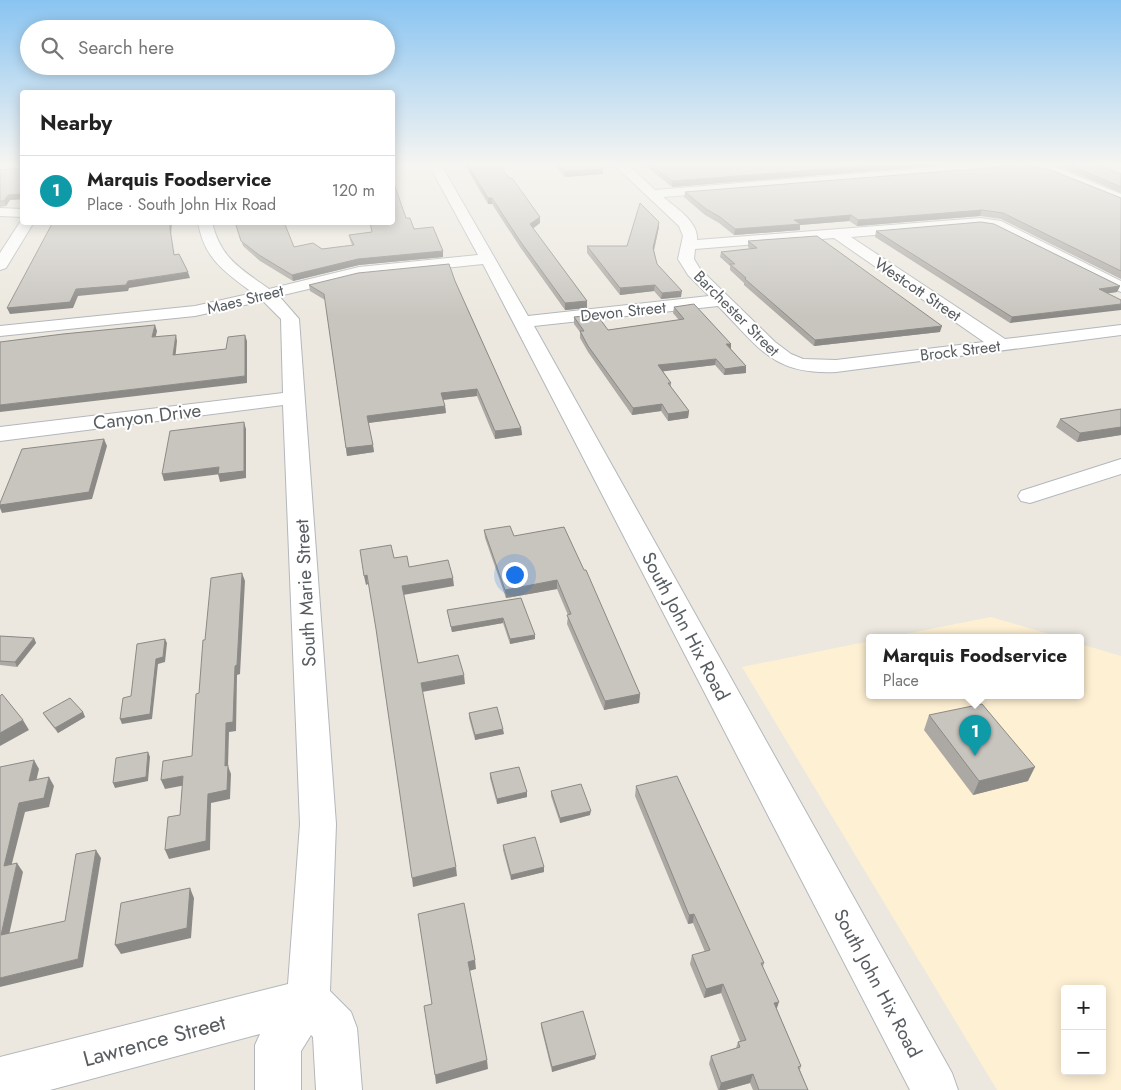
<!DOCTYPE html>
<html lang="en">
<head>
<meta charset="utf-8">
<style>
  body { margin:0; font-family:Jost,sans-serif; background:#f6f6f6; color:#222 }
  .controls { position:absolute; right:15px; bottom:15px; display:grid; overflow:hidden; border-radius:5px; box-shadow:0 2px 12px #0003 }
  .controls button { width:45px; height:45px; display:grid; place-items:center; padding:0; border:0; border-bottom:1px solid #e0e0e0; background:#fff; color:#222; font:25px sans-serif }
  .you { position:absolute; left:514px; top:574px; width:18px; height:18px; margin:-12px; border:4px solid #fff; border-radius:50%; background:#1a73e8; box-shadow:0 0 0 8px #1a73e833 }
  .badge { display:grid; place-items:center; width:32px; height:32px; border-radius:50%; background:#e9282b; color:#fff; font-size:16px; font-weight:700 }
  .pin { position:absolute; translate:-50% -41px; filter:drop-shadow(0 1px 2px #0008) }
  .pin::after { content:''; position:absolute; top:26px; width:18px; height:15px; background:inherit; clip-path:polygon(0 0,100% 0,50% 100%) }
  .popup { position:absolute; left:866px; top:634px; width:218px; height:65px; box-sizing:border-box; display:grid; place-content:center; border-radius:5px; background:#fff; filter:drop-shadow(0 1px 4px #0005); font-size:16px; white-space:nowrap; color:#767676 }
  .popup b { font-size:19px; color:#222 }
  .popup::after { content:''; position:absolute; left:50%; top:100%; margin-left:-10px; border:10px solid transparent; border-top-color:#fff }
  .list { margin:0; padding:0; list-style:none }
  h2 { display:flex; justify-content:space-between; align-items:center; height:65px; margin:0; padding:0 20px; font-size:21px }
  h2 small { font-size:16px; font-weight:400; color:#767676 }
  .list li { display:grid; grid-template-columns:32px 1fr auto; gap:15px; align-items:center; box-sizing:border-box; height:70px; padding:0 20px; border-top:1px solid #e0e0e0 }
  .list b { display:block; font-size:19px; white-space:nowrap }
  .list p { margin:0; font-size:16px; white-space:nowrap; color:#767676 }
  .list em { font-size:16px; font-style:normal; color:#767676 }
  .icon { flex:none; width:28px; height:28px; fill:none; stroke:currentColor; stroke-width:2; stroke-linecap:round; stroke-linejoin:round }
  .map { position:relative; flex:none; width:1121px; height:1090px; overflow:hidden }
  .search { position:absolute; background:#fff; box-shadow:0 2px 12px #0003; left:20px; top:20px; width:375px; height:55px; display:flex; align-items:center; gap:12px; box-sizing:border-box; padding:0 18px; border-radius:28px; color:#767676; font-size:19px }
  .panel { position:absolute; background:#fff; box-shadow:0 2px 12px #0003; left:20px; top:90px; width:375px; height:135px; border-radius:5px }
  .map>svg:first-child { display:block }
  .commercial { fill:#fef0d3; fill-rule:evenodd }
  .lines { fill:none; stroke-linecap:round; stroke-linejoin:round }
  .minor-casing { stroke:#b3b7bb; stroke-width:2 }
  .minor { fill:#fff; fill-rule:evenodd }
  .wall { fill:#aca9a4 }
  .shaded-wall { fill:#8c8a86 }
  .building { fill:#c8c5bf; stroke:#8c8a86 }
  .labels { text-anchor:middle; stroke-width:4; stroke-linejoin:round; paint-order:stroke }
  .far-street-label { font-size:16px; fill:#585d61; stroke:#fff }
  .street-label { font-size:19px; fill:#585d61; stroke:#fff }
  .near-street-label { font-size:22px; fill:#585d61; stroke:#fff }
</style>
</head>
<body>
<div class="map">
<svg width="1121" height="1090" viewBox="0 0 1121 1090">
  <rect width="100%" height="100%" fill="#ece8df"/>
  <g class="commercial">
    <polygon points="991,617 1059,637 890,637"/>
    <path d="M870 641V695H1080V644L1121 656V1090H997L742 667ZM1065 989H1102V1071H1065Z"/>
  </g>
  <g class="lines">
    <g class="minor-casing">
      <g id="minor">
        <path d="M428 163H440L528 316 709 296 688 275 678 259 683 236 679 226 612 163H626L655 190 984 163H1040L1054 166 1121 194V203L1047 172 1023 168 663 197C675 207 699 222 697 240L980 218 1001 221 1121 281V292L993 228 980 226 851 237 1005 339 1121 325V335L836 372C772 375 759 347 718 306L534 326 952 1073 958 1090H910L483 264 359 277 279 296 299 319 336 824 330 991 351 1012 357 1028 362 1090H316L313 1037 311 1035 301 1051V1090H255V1045L260 1034 50 1090H0V1057L288 984 300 824 283 405 0 441V427L283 393 281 319 263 301 195 316 0 336V326L195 306 253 293C225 272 204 259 198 222H212C220 258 241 269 269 289L359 267 478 255ZM834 238 984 342 836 360 803 359 791 354 775 342 700 269 694 259 695 249Z"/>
        <polygon points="22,164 22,172 0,173 0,165"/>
        <polygon points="0,208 22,209 22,217 0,216"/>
        <polygon points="22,219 22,222 34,222 6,268 0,270 0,253"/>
        <polygon points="1121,459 1121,474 1030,503 1021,501 1018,496 1021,491"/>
      </g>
    </g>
    <use href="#minor" class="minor"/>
  </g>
  <g class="wall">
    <polygon points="464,164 498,164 540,217 540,223 533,228 587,301 587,308 565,310 520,247 492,204 488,204"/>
    <polygon points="553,164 597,164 603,174 565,177"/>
    <polygon points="644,164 955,164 672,187"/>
    <polygon points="1051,164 1095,164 1121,174 1121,193 1055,164"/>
    <polygon points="0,170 22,199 10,200 6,206 0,207"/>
    <polygon points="685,192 1121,198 1121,279 1001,219 980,216 857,226 849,221 800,225 800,230 734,235 719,223 705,215 684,197"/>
    <polygon points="406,218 414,229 443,257 359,265 293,281 260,261 243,246 235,222 284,222 294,247 322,249 352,245 350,240 349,235 372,232 370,222"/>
    <polygon points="659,227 654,250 657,264 681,297 661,299 654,291 620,295 587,253 587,246 627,246"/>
    <polygon points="876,231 1120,286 1117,292 1108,293 1010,323 875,237"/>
    <polygon points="748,241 940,332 814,346 744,285 744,283 730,270 730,266 720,257 721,252 750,249 748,247"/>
    <polygon points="455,281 521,428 522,435 495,439 477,396 443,400 445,406 446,413 368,423 374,452 347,456 325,300 310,291 309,285"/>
    <polygon points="674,307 731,349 746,366 746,373 724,375 715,365 663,371 671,383 671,387 689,411 688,418 668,421 661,411 632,415 588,352 580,338 580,332 574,324 574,317 608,330 679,320 673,313"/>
    <polygon points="1121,409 1121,435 1077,442 1056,427 1060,419"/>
    <polygon points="564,527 640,694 639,703 604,710 567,624 568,615 557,589 506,598 485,538 484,530 514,536"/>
    <polygon points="521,598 535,639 510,644 503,623 452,632 447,610"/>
    <polygon points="0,636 34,638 36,643 17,667 0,665"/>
    <polygon points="83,712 85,717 58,733 46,718 43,713"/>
    <polygon points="469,713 504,734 475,740 469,718"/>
    <polygon points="929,715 1028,781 973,795 924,730"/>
    <polygon points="490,773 527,797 497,804 490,778"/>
    <polygon points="636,786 764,963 763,967 777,1009 801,1066 800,1070 808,1090 753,1090 750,1083 725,1090 718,1090 709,1064 711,1056 736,1048 738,1042 740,1041 721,993 704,998 690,964 692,955 705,952 693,923 688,924 635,796"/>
    <polygon points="551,791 590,815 560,823 551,796"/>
    <polygon points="503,845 544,867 544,872 511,880 503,850"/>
    <polygon points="541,1023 595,1059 552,1072 541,1027"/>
  </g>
  <g class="shaded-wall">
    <polygon points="892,164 955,164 672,187 672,181"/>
    <polygon points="603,169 603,174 565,177 565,171"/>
    <polygon points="22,194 22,199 10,200 6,206 4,201 8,195"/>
    <rect x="488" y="198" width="4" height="6"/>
    <polygon points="982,210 980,216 857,226 858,220"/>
    <polygon points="851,215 849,221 800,225 800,230 734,235 735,229 794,220"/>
    <polygon points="540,217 540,223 531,230 530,224"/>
    <polygon points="170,222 172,222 171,235 176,260 170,229"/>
    <polygon points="659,222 659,227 653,254 653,248"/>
    <polygon points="443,251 443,257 359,265 293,281 292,275 358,259"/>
    <polygon points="188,272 190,278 129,288 128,291 78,296 73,308 10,314 7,308 76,289"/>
    <polygon points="655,285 654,291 620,295 620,288"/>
    <polygon points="1120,286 1117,292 1097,295 1099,289"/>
    <polygon points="682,291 681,297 661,299 662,293"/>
    <polygon points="587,301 587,308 565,310 565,303"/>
    <polygon points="1121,304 1121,310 1010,323 1012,317"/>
    <polygon points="155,325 157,331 154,344 152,337"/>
    <polygon points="942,326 940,332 814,346 815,340"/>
    <polygon points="176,335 177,341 175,361 173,355"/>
    <polygon points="245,335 247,341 247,383 0,412 0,405 245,376"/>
    <polygon points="726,344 731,344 731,350"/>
    <polygon points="716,359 715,365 658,372 658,365"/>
    <polygon points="746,366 746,373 724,375 725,369"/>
    <polygon points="477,389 477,396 441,400 441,393"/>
    <polygon points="662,404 661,411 632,415 633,408"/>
    <polygon points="445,406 446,413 368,423 367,416"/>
    <polygon points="689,411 688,418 668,421 668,414"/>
    <polygon points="244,422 246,429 246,478 220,482 218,474"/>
    <polygon points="1121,427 1121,435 1077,442 1080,433"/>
    <polygon points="521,428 522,435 495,439 495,431"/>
    <polygon points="104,439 107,446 92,499 2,513 0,508 0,505"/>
    <polygon points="373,445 374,452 347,456 346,448"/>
    <polygon points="219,467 221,474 164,481 162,474"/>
    <polygon points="242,573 245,581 240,674 237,675 236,731 229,732 228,766 231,774 230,799 211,803 210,850 169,859 165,850 208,794 225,766 226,723 235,666"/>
    <polygon points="367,575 368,584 366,585 364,576"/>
    <polygon points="453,578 454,586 403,595 402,586"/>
    <polygon points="557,580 557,589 506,598 505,590"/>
    <polygon points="503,618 503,623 452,632 451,627"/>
    <polygon points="535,635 535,639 510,644 510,639"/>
    <polygon points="34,638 36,643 17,667 15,662"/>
    <polygon points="165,639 167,643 165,662 158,664 152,719 122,724 120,719"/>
    <polygon points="464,675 465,684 422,692 421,683"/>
    <polygon points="640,694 639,703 604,710 605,701"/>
    <polygon points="83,712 85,717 58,733 55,728"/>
    <polygon points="23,720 29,730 0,746 0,733"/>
    <polygon points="503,729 504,734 475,740 475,735"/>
    <polygon points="148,752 150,757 148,781 115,788 113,783"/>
    <polygon points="34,760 39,769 34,790 29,781"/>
    <polygon points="1035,767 1028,781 973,795 979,781"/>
    <polygon points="183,776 186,785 165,789 161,780"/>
    <polygon points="49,777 54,786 49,807 25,812 9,875 4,866 19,803"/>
    <polygon points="527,792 527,797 497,804 497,799"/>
    <polygon points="591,811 590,815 560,823 560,818"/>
    <polygon points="96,850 101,858 83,967 0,987 0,978 78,959"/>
    <polygon points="17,863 23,872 7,944 1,935"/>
    <polygon points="456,867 457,876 413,887 412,878"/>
    <polygon points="544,867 544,872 511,880 511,875"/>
    <polygon points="190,888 194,898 191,938 121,954 115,945"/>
    <polygon points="694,914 693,923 688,924 689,915"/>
    <polygon points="475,960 476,969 469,971 468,962"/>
    <polygon points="723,984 721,993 704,998 706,989"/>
    <polygon points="779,1002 776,1011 774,1003"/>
    <polygon points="596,1055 595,1059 552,1072 552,1067"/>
    <polygon points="487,1060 488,1069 436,1084 435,1075"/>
    <polygon points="753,1074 750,1083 725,1090 719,1090 721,1083"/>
  </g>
  <g class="building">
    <polygon points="22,164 22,194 8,195 4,201 0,201 0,170 22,168"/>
    <polygon points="467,164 498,164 509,178 512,178 540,217 530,224 587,301 565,303 520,241 492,198 488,198"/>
    <polygon points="558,164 597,164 603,169 565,171"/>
    <polygon points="650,164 892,164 672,181"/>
    <polygon points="1067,164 1095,164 1121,174 1121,187"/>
    <polygon points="1025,165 1048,169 1121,198 1121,271 1003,213 982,210 858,220 851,215 794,220 801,224 735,229 720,217 706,209 685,192"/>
    <polygon points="392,178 406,218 410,218 414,229 433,227 443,251 358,259 292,275 259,255 241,241 235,222 284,222 294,247 313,243 322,249 354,245 349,235 372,232 370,222 392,222"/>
    <polygon points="640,203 659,222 653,248 657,264 682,291 662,293 655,285 620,288 587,246 627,246"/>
    <polygon points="53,222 170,222 170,229 174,255 179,254 188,272 128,281 126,285 76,289 70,302 7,308"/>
    <polygon points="981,222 994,224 1120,286 1099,289 1121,300 1121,304 1012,317 876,231"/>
    <polygon points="817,236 942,326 815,340 745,279 746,278 730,264 735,264 721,252 757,248 748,241"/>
    <polygon points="449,264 455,281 521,428 495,431 477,389 441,393 445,406 367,416 373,445 346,448 324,294 309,285 358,273"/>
    <polygon points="694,304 731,344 726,344 746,366 725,369 716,359 658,365 671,383 668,383 689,411 668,414 662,404 633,408 588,346 580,331 584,331 574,317 597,315 608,330 684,319 674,307"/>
    <polygon points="155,325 152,337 176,335 173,355 226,349 228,337 245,335 245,376 0,405 0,342 63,334"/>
    <polygon points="1121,409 1121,427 1080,433 1060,419"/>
    <polygon points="244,422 244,471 218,474 219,467 162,474 170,431"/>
    <polygon points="104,439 89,492 0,505 0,503 22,449"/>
    <polygon points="510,526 514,536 564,527 584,570 586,570 640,694 605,701 567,615 571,614 557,580 505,590 484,530"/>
    <polygon points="391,545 394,558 407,556 409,567 448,560 453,578 402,586 418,663 458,655 464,675 421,683 456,867 412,878 376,629 367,575 364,576 360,550"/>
    <polygon points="242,573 237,665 235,666 233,722 226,723 225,766 228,765 227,790 208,794 206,841 165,850 168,817 180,815 183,776 161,780 163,761 192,756 196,694 199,693 203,640 205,640 211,578"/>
    <polygon points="521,598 535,635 510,639 503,618 451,627 447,610"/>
    <polygon points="0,636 34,638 15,662 0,661"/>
    <polygon points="165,639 163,657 156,659 150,714 120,719 123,698 131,696 137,644"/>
    <polygon points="2,694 23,720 0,733 0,696"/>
    <polygon points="70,698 83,712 55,728 43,713"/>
    <polygon points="982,704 1035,767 979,781 929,715"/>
    <polygon points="497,707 503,729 475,735 469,713"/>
    <polygon points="148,752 146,777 113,783 116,758"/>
    <polygon points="34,760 29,781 49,777 44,798 19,803 4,866 17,863 1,935 65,921 76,854 96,850 78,959 0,978 0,767"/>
    <polygon points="519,767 527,792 497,799 490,773"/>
    <polygon points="677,776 764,963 761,963 779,1002 774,1003 801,1066 798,1067 808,1090 759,1090 753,1074 721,1083 711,1056 740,1047 738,1042 746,1040 723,984 706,989 692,955 710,950 694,914 689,915 636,786"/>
    <polygon points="581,784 591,811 560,818 551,791"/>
    <polygon points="535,837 544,867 511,875 503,845"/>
    <polygon points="190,888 187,928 115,945 121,903"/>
    <polygon points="464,903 475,960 468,962 487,1060 435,1075 424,1006 432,1004 418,914"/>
    <polygon points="583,1011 596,1055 552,1067 541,1023"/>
  </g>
  <linearGradient id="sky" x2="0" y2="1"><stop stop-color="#89c4f1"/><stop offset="0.52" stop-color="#f6f5f1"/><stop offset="1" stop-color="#f6f5f1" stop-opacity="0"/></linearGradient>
  <rect width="1121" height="316" fill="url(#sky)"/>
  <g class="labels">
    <g class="far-street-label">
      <text transform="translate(918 289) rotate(34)" y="6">Westcott Street</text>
      <text transform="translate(245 299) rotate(-14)" y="6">Maes Street</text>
      <text transform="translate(623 311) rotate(-6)" y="6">Devon Street</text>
      <text transform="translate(737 313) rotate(45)" y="6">Barchester Street</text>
      <text transform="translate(960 350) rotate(-7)" y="6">Brock Street</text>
    </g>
    <g class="street-label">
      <text transform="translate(147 416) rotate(-7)" y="7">Canyon Drive</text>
      <text transform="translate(305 593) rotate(-93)" y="7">South Marie Street</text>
      <text transform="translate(686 626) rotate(62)" y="7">South John Hix Road</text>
      <text transform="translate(878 983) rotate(62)" y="7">South John Hix Road</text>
    </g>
    <g class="near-street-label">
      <text transform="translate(154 1040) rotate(-15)" y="8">Lawrence Street</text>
    </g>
  </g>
</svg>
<div class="controls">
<button>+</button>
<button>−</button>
</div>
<div class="you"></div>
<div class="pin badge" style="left:975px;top:756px;background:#0f9aa8">1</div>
<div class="popup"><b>Marquis Foodservice</b>Place</div>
<div class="search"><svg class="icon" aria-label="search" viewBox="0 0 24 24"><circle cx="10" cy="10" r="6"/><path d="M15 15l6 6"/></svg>Search here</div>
<section class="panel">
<h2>Nearby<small></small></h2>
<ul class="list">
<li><span class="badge" style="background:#0f9aa8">1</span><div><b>Marquis Foodservice</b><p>Place · South John Hix Road</p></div><em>120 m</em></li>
</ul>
</section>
</div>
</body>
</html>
